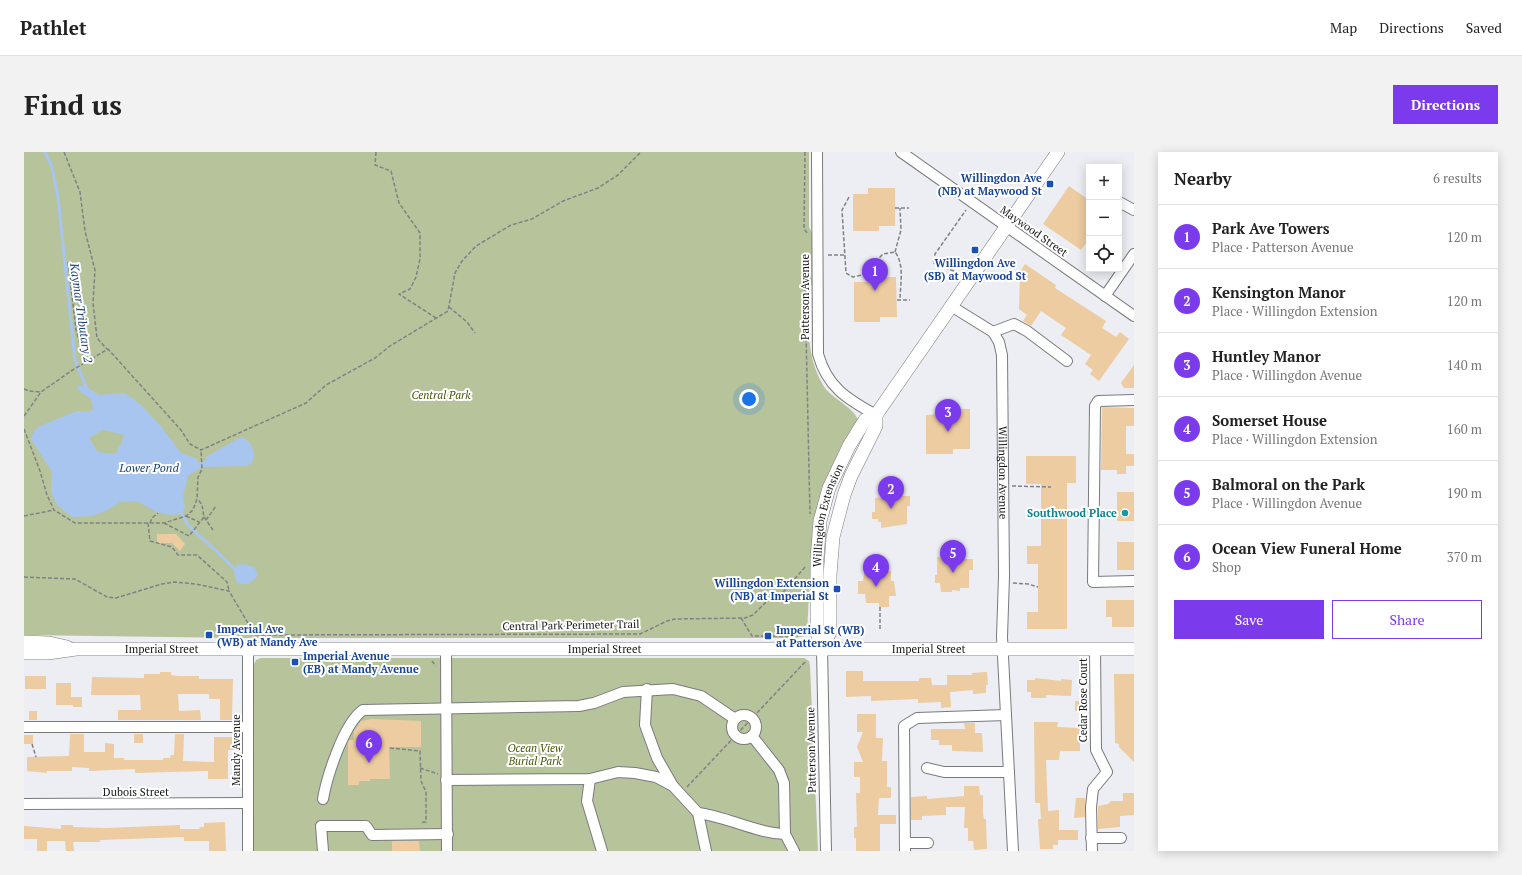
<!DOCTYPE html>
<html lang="en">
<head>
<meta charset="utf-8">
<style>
  body { margin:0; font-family:"PT Serif",serif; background:#f2f2f2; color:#222 }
  .controls { position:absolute; right:12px; top:12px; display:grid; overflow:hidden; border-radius:0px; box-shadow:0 2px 10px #0003 }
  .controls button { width:36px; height:36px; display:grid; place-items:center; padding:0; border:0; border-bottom:1px solid #e0e0e0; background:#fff; color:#222; font:20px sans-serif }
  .you { position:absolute; left:725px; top:247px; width:14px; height:14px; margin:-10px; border:3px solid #fff; border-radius:50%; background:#1a73e8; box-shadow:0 0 0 6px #1a73e833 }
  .badge { display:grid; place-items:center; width:26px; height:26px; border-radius:50%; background:#7c3aed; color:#fff; font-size:13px; font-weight:700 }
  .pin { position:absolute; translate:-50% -33px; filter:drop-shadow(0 1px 2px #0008) }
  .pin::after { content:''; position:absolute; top:21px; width:14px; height:12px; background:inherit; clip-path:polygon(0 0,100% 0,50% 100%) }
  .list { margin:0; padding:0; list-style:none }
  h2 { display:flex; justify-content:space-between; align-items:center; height:52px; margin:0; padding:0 16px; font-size:17px }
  h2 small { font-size:13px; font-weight:400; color:#767676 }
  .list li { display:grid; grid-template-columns:26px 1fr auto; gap:12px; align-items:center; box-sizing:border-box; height:64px; padding:0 16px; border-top:1px solid #e0e0e0 }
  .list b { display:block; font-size:15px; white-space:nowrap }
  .list p { margin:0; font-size:13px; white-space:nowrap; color:#767676 }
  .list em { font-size:13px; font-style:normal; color:#767676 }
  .actions { display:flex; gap:8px; padding:12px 16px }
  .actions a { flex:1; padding:9px 0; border:1px solid #7c3aed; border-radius:0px; text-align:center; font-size:14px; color:#7c3aed }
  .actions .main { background:#7c3aed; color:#fff }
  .icon { flex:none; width:22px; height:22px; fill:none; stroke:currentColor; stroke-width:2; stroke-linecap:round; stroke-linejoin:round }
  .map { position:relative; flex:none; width:1110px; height:699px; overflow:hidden; border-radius:0px }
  header { display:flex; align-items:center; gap:24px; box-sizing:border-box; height:56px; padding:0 20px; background:#fff; border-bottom:1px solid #e0e0e0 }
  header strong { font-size:19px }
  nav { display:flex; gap:22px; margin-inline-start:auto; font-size:14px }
  .intro { display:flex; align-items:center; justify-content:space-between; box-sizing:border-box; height:96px; padding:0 24px }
  h1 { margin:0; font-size:28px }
  .button { padding:10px 18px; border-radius:0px; background:#7c3aed; color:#fff; font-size:14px; font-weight:700 }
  main { display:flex; gap:24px; padding:0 24px }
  aside { flex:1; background:#fff; border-radius:0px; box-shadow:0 2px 10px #0003 }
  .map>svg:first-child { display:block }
  .green { fill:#b7c49b }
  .water { fill:#a8c5f0; fill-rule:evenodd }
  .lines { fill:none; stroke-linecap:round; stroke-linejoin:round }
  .stream { stroke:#a8c5f0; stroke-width:3 }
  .building { fill:#eccca0 }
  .minor-casing { stroke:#787a7e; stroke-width:12 }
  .major-casing { stroke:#787a7e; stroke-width:14 }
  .path { stroke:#808185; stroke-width:1.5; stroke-dasharray:4 2; stroke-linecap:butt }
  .minor { stroke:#fff; stroke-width:10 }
  .major { stroke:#fff; stroke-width:13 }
  .transit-dot { fill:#1a4fb4; stroke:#fff; stroke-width:1.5 }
  .culture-dot { fill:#0f9aa8; stroke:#fff; stroke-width:1.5 }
  .labels { text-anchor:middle; stroke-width:4; stroke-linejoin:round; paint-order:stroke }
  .transit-label { font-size:11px; font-weight:bold; fill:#164399; stroke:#fff; text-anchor:start }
  .street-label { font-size:11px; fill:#161618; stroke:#fff }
  .park-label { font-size:11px; font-style:italic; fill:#455608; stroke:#fff }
  .culture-label { font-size:11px; font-weight:bold; fill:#0d838f; stroke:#fff; text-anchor:end }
  .water-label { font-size:12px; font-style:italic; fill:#1f4377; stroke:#fff }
</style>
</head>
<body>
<header>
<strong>Pathlet</strong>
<nav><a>Map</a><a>Directions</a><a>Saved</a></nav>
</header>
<div class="intro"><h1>Find us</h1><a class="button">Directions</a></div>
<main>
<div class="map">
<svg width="1110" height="699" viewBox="0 0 1110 699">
  <rect width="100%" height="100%" fill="#eceef3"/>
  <g class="green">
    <path d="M0 0H785V75L788 81 789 131 785 137C785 170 781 203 799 233 806 246 832 256 834 269L817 295 805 321 789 371 783 480 780 484 772 486H215L0 483Z"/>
    <polygon points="237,506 780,506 785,509 786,514 794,699 228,699 230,512 232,508"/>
  </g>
  <g class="water">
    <path d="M54 234H61L75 243 101 241 117 253 136 273 157 301 173 307 174 311 181 309 182 305 217 285C228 289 233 302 227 312L221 314 177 315 164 324 159 344 161 356 158 361 146 363 132 360 113 349 96 350 82 359 67 364 48 365 32 352 27 339 28 320 7 287 10 279 16 274 53 259 66 260 69 256 67 247 53 237ZM79 278 100 283C99 290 94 295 92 302L74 300 65 286Z"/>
    <path d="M220 412 230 415 234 423C227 431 223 434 213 431L210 421 213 413Z"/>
  </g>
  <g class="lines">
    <g class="stream">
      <polyline points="21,0 28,15 34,45 51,208 63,237"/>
      <polyline points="156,359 164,373 212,418"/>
    </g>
  </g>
  <g class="building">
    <polygon points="1045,34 1065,48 1065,87 1057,98 1019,72"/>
    <polygon points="844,36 871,36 871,74 855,74 855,79 829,79 829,42 844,42"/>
    <polygon points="1001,112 1032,133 1031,136 1082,169 1078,176 1092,185 1096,180 1105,187 1075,229 1066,222 1069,218 1061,212 1067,203 1037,183 1042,176 1017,159 1007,174 999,169 1003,163 995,157 996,120"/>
    <polygon points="844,125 872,125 873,165 856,165 856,170 830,170 830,130 844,130"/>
    <polygon points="1110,213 1110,236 1100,236 1097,231"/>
    <polygon points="1078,255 1110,256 1110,274 1102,274 1102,302 1110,302 1110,314 1102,314 1102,322 1093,322 1093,318 1077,318"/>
    <polygon points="918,257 946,257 946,297 929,297 929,302 902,302 902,263 918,262"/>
    <polygon points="1002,304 1052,304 1052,331 1043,331 1043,477 1003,477 1003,460 1014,460 1014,412 1003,412 1003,394 1017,394 1017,332 1002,332"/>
    <polygon points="861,339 874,339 874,344 886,344 886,354 883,354 883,372 857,376 857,370 854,370 854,367 848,367 848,360 851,360 851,346 861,345"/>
    <rect x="1093" y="340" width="17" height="29"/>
    <polygon points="133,382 152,382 161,392 156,399 148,391 133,391"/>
    <rect x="1093" y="390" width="17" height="28"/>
    <polygon points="923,403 936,403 936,407 949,407 949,418 945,418 945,436 936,436 936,439 928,438 928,440 917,440 916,431 911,431 911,423 913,423 913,405 923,406"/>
    <polygon points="841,416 849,416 849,419 867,419 867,429 870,429 872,444 865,444 865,455 855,455 855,451 842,451 841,442 834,442 834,429 839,429"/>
    <polygon points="1082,448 1110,448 1110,475 1088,475 1088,465 1082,465"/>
    <polygon points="822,519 839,519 839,529 895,529 895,526 907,526 908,533 923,533 923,523 948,523 948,521 963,520 964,533 962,533 962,541 949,542 949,538 926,540 927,555 917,556 917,550 894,551 894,547 847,549 847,544 822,545"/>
    <polygon points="136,520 147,520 147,523 154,524 175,524 175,527 209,527 208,568 196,568 196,547 185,547 185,542 154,542 155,559 176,558 177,568 94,568 94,558 117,558 116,543 67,543 68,525 120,526 120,522 136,522"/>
    <polygon points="1090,522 1110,522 1110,610 1095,595 1095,592 1091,591"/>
    <rect x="1" y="524" width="21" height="13"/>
    <polygon points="1011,526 1037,529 1037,527 1048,528 1047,544 1022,543 1022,546 1007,546 1007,540 1003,540 1003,528 1011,528"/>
    <polygon points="32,531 47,531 47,545 58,545 58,555 49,555 49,553 32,553"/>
    <rect x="1051" y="549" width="10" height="10"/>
    <rect x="5" y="559" width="8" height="9"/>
    <polygon points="833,562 852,562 852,586 859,586 858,609 863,609 863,635 867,635 867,646 855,646 854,663 872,663 872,672 856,672 856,699 832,699 832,686 830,686 830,675 833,675 832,641 836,641 836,625 830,625 830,610 839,610 833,595 839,580 833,580"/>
    <polygon points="348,567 397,569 397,595 365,595 366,627 346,627 346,629 335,629 335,633 324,633 324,591 325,588 330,588 330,579 337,569"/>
    <polygon points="1010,570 1034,570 1033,575 1056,576 1056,599 1036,599 1035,608 1022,608 1024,659 1035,658 1035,678 1054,678 1054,688 1034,688 1034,693 1029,693 1029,697 1016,697 1014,667 1017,667 1016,651 1011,651"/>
    <polygon points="940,571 951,571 951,581 958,581 959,600 928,599 928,593 915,593 915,588 907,588 907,577 941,577"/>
    <polygon points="46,582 60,582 60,600 81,600 81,591 90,592 90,606 100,606 100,608 139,608 139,606 146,606 147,603 150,603 151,582 160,582 159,609 190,610 190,585 211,585 211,598 204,598 204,627 184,627 184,619 111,621 111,617 65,619 65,616 48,615 48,619 23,619 23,621 3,619 3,605 45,604"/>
    <rect x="110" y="582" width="9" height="9"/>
    <rect x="0" y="583" width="9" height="9"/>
    <polygon points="940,634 955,634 956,643 959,643 959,662 960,667 962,667 963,697 950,698 949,689 944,689 944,676 940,676 941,655 922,655 922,663 898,664 898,668 887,668 887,645 903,644 903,647 940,644"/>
    <polygon points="1099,641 1110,641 1110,663 1096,664 1096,675 1074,677 1074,654 1084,652 1087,649 1099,649"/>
    <polygon points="1052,646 1061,646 1061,665 1050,666"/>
    <polygon points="201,670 202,699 185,699 185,689 160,689 160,685 76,688 76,690 49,690 50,699 42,699 41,689 23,689 23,699 13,699 13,687 0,687 0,674 37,677 37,673 49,673 49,675 82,676 156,673 156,677 176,677 175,675 180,675 180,671"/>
    <polygon points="368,689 395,689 396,699 368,699"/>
  </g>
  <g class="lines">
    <g class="minor-casing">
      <g id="minor">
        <path d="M793 0 794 202C803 235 823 247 852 263"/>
        <polyline points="877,0 1110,164"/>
        <polyline points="1095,50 1110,58"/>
        <polyline points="1081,144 1110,102"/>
        <path id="s1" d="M927 154 969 180 975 190 978 203 980 424 978 485 989 699"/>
        <polyline points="969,180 990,172 1003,179 1043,209"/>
        <polyline points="1110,248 1074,249 1071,254 1069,430 1110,429"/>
        <polyline points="224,497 224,699"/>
        <polyline points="422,497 423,699"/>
        <polyline points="798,497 802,699"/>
        <polyline points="623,537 621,573 633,606 649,634"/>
        <circle cx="720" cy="575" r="12"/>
        <polyline points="0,575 224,575"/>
        <polyline points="728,584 755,618 760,631 761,682 770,699"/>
        <polyline points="903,616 920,620 985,620"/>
        <polyline points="566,627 563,649 578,699"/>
        <polyline points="422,628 566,627 594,620 611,621 632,625 649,634 674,661 682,699"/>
        <path d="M299 647C303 624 320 571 339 558L555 554 570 551 599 540 649 537 677 544 711 567"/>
        <polyline points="0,652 223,651"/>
        <path d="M674 661C704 665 732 681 761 682"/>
        <polyline points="1067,686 1097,686"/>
        <polyline points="881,691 904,691"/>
        <polyline points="299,699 297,674 342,674 348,683 424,682"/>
        <polyline points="881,699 880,574 893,566 982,563"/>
        <polyline points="1068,699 1067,655 1069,637 1083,620 1072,598 1071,497"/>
      </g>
    </g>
    <g class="major-casing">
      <g id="major">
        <polyline points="0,490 25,491 43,495"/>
        <path id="s2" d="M798 497 793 481V407L796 369 805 336 825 294 841 268 852 263 1034 0"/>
        <polyline points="798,497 806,480 806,423 809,385 820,343 827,324 852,274 852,263"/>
        <path id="s3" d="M0 501H24L52 497H1110"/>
      </g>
    </g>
    <g class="path">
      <polyline points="40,0 56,40 61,79 71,118 69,151 73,186 83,197"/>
      <polyline points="352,0 351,13 367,19 375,51 396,81 396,107 392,125 386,137 375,142 412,166"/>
      <polyline points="781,0 780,77 784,82"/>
      <path d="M825 45 818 58 822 121 829 125 838 123 859 102 871 100C881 113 876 133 876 148"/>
      <polyline points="871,56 885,56"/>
      <polyline points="947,96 951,98"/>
      <polyline points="871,100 877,78 876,56"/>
      <polyline points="804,103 822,103"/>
      <polyline points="44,110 52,178 61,209"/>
      <polyline points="930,119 909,111 911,102 942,58"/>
      <polyline points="783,132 781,136 786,362"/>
      <polyline points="873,148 886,148"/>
      <polyline points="425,155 443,170 451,181"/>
      <polyline points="0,237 5,239 17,240 47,219 84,197 157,278 166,292 177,298 282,251 302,233 351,206 366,194 424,159 431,121 438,109 452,94 487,73 508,67 539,49 574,36 594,23 617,0"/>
      <polyline points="0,264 17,240"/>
      <polyline points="0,277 16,319 23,343 30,358 51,371 140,371 162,364 169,358 173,347 174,325 178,317 177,298"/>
      <polyline points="988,334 1027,335"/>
      <polyline points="0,364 30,358"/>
      <polyline points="162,364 175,370"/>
      <polyline points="180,365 189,378"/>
      <polyline points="182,368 192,354"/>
      <polyline points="124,371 126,389 148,395 154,403 173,403 203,430 205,439"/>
      <polyline points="126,371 128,366 134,361"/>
      <polyline points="140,371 165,384 180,365 178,353 174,347"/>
      <polyline points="0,425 51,427 83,445 92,446 138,432 150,430 172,432 205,439 231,483 616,482 643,469 651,467 721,466 729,463 743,449 755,445 781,415"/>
      <polyline points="989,431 1004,432 1014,435"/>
      <polyline points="856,455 856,479"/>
      <polyline points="717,466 728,484 769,484 782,482"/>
      <polyline points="408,509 412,514"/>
      <polyline points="8,592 12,605"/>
      <polyline points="366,596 396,599 397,629 402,640 402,670 398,670 398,672"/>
      <polyline points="396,616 414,622"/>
      <polyline points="663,635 782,509"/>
    </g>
    <use href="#minor" class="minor"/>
    <use href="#major" class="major"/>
  </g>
  <g class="transit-dot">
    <rect x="1022" y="28" width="8" height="8" rx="2"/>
    <rect x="947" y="94" width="8" height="8" rx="2"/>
    <rect x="809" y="433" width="8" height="8" rx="2"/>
    <rect x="181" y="479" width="8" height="8" rx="2"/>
    <rect x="740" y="480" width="8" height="8" rx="2"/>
    <rect x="267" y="506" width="8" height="8" rx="2"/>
  </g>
  <circle class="culture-dot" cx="1101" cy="361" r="4"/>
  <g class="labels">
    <g class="transit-label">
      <text x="1018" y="30" text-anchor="end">Willingdon Ave<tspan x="1018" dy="13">(NB) at Maywood St</tspan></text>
      <text x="951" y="115" text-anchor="middle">Willingdon Ave<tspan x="951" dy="13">(SB) at Maywood St</tspan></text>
      <text x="805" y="435" text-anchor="end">Willingdon Extension<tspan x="805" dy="13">(NB) at Imperial St</tspan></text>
      <text x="193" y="481">Imperial Ave<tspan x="193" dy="13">(WB) at Mandy Ave</tspan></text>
      <text x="752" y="482">Imperial St (WB)<tspan x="752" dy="13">at Patterson Ave</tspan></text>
      <text x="279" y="508">Imperial Avenue<tspan x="279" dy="13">(EB) at Mandy Avenue</tspan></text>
    </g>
    <g class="street-label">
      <text transform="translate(1010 79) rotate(35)" y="4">Maywood Street</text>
      <text transform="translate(781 145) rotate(-90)" y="4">Patterson Avenue</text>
      <text dy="4" stroke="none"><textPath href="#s1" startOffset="192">Willingdon Avenue</textPath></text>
      <text dy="4" stroke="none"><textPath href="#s2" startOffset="136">Willingdon Extension</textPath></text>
      <text transform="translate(547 473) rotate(-1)" y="4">Central Park Perimeter Trail</text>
      <text dy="4" stroke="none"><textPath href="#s3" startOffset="138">Imperial Street</textPath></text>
      <text dy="4" stroke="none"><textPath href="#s3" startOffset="581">Imperial Street</textPath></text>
      <text dy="4" stroke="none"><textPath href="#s3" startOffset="905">Imperial Street</textPath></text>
      <text transform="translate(1059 548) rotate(-90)" y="4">Cedar Rose Court</text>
      <text transform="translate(212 598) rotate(-90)" y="4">Mandy Avenue</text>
      <text transform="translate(787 598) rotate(-91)" y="4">Patterson Avenue</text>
      <text x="112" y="644">Dubois Street</text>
    </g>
    <g class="park-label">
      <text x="417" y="247">Central Park</text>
      <text x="511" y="600">Ocean View<tspan x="511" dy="13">Burial Park</tspan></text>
    </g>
    <g class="culture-label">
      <text x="1093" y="365">Southwood Place</text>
    </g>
    <g class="water-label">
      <text transform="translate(57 161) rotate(82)" y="4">Kaymar Tributary 2</text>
      <text x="125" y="320">Lower Pond</text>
    </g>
  </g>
</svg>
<div class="controls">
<button>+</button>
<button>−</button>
<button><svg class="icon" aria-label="locate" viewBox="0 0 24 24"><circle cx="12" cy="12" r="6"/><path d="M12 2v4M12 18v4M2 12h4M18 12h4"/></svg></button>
</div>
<div class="you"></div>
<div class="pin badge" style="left:851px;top:139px">1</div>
<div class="pin badge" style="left:867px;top:357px">2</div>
<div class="pin badge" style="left:924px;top:280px">3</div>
<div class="pin badge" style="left:852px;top:435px">4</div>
<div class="pin badge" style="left:929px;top:421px">5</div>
<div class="pin badge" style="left:345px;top:611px">6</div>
</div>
<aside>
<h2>Nearby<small>6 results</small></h2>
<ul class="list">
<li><span class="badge">1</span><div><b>Park Ave Towers</b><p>Place · Patterson Avenue</p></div><em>120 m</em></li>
<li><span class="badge">2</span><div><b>Kensington Manor</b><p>Place · Willingdon Extension</p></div><em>120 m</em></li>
<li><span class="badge">3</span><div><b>Huntley Manor</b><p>Place · Willingdon Avenue</p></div><em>140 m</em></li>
<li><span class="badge">4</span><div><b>Somerset House</b><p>Place · Willingdon Extension</p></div><em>160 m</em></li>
<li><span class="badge">5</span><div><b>Balmoral on the Park</b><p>Place · Willingdon Avenue</p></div><em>190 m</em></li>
<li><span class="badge">6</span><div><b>Ocean View Funeral Home</b><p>Shop</p></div><em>370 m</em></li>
</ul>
<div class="actions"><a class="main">Save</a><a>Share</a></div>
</aside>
</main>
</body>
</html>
